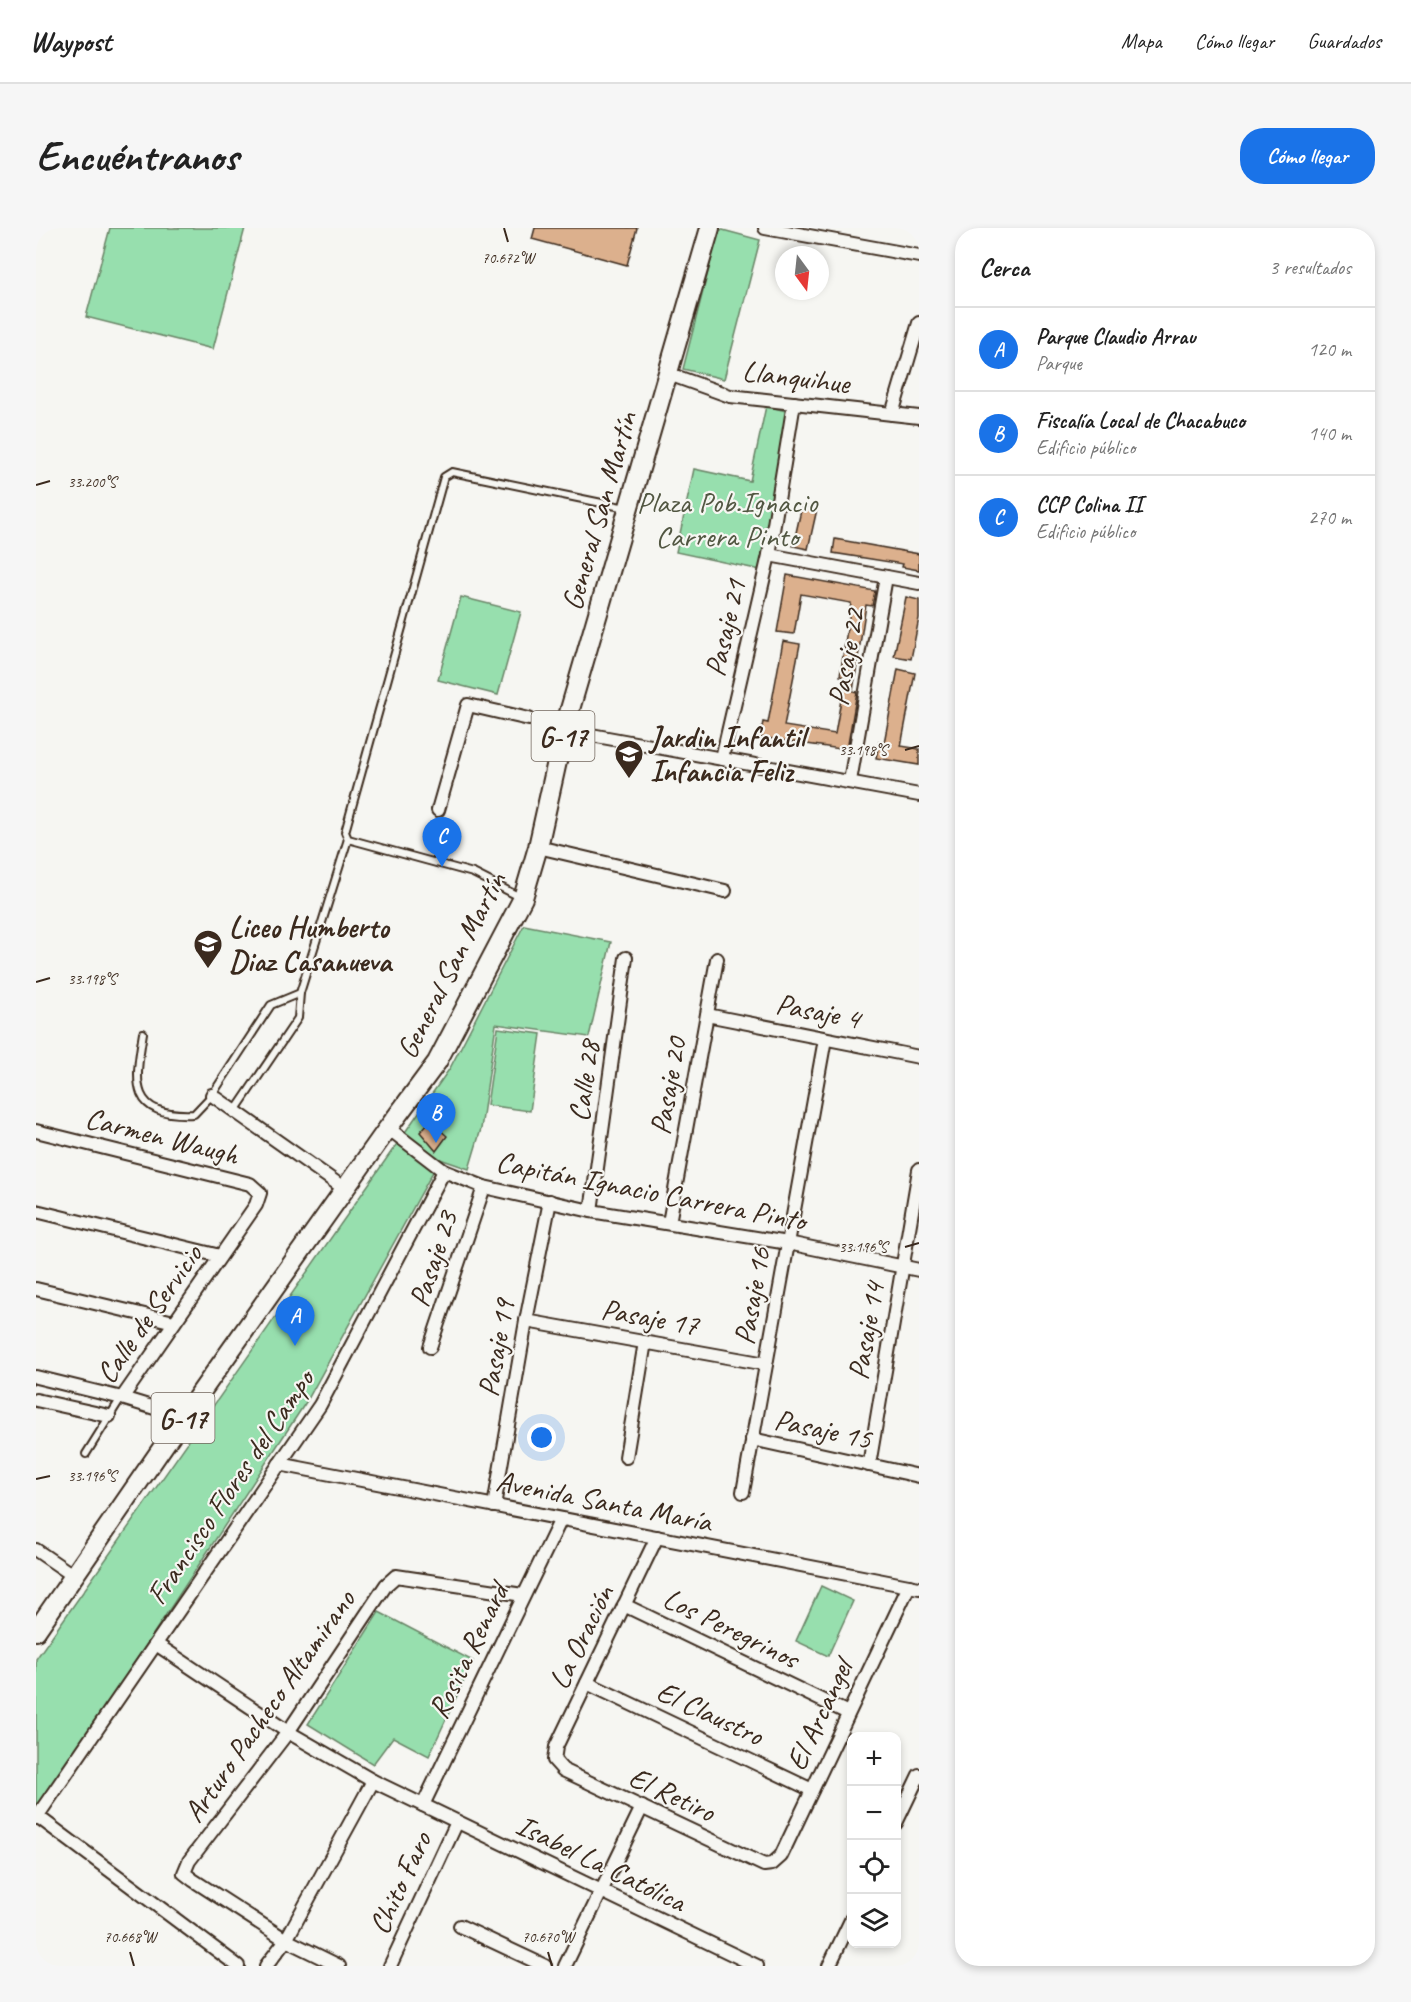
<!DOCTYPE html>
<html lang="es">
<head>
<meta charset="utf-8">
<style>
  body { margin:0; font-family:Caveat,sans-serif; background:#f6f6f6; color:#222 }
  .controls { position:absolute; right:18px; bottom:18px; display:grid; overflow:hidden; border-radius:12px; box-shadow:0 3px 9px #0003 }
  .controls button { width:54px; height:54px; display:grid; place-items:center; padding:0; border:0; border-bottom:2px solid #e0e0e0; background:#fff; color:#222; font:30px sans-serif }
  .compass { position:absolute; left:739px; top:18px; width:54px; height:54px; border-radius:50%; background:#fff; box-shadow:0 3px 9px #0003; rotate:165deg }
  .you { position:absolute; left:506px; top:1210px; width:21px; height:21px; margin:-15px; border:4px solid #fff; border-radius:50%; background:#1a73e8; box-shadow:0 0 0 9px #1a73e833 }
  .badge { display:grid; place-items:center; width:39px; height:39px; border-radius:50%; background:#1a73e8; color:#fff; font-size:20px; font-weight:700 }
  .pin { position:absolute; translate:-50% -50px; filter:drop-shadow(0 2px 3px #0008) }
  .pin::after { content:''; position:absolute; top:32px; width:21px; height:18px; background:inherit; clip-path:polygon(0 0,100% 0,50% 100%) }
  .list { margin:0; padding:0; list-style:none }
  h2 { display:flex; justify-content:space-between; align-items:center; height:78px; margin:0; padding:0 24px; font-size:26px }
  h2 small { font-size:20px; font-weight:400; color:#767676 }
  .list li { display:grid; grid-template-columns:39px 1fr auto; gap:18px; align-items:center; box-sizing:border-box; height:84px; padding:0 24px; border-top:2px solid #e0e0e0 }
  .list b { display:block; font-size:22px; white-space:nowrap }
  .list p { margin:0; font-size:20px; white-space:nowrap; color:#767676 }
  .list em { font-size:20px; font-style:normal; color:#767676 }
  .icon { flex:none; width:33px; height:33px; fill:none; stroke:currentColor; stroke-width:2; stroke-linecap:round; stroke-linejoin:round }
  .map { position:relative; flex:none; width:883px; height:1738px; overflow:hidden; border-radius:24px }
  header { display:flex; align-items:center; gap:36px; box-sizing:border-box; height:84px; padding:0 30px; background:#fff; border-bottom:2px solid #e0e0e0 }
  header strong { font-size:28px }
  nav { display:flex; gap:33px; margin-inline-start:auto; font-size:21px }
  .intro { display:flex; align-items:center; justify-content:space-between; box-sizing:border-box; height:144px; padding:0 36px }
  h1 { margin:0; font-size:42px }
  .button { padding:15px 27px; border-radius:24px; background:#1a73e8; color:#fff; font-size:21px; font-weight:700 }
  main { display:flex; gap:36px; padding:0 36px }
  aside { flex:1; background:#fff; border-radius:24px; box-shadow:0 3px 9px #0003 }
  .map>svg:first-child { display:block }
  .green { fill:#97dfae; stroke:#698466; stroke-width:1.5 }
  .building { fill:#dcb08d; stroke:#3b2a1e; stroke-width:1.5 }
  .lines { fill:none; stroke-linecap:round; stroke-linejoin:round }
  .service-casing { stroke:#3b2a1e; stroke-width:10 }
  .minor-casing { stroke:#3b2a1e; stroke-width:16 }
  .primary-casing { stroke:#3b2a1e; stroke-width:22 }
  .service { stroke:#f6f6f2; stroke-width:6 }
  .minor { stroke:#f6f6f2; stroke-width:12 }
  .primary { stroke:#f6f6f2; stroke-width:18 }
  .ticks { fill:none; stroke:#3b2a1e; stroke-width:2 }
  .labels { text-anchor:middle; stroke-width:4.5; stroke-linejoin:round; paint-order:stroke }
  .shield { fill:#f6f6f2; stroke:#73675e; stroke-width:1.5 }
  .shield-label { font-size:28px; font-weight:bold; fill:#3b2a1e }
  .street-label { font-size:30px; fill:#3b2a1e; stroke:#f6f6f2 }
  .park-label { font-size:30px; fill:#525742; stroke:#f6f6f2 }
  .poi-label { font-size:30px; font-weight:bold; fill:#3b2a1e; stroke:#f6f6f2; text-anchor:start }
  .ticks-label { font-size:15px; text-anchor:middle; fill:#3b2a1e; stroke:#f6f6f2; stroke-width:4.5; stroke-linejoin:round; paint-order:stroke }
</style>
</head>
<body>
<header>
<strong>Waypost</strong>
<nav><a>Mapa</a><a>Cómo llegar</a><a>Guardados</a></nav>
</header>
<div class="intro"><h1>Encuéntranos</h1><a class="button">Cómo llegar</a></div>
<main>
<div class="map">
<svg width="883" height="1738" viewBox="0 0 883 1738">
  <rect width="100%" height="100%" fill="#f6f6f2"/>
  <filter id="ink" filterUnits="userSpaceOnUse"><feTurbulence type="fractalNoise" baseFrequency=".0167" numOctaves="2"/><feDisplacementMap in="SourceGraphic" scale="12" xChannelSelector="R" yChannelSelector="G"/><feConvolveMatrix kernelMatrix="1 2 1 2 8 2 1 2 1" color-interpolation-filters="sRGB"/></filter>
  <g filter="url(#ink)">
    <g class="green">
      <polygon points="74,0 209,0 177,121 50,89"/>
      <polygon points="683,1 724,12 688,151 647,141"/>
      <polygon points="730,178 754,184 725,342 640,324 658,241 714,253"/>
      <polygon points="425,369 485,384 462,467 402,452"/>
      <polygon points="488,697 575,714 553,809 460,796 445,901 433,941 404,931 272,1171 0,1584 0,1431 414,840"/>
      <polygon points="462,800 505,806 494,883 451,877"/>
      <polygon points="785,1358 817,1373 792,1428 760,1413"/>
      <polygon points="343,1384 437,1433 393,1528 357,1509 337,1536 272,1496"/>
    </g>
    <g class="building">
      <polygon points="499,0 601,0 591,37 496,11"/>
      <polygon points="766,278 781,281 772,321 757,318"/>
      <polygon points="799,311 883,326 883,342 866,339 867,336 797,325"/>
      <polygon points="751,347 839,363 836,378 830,377 817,463 821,464 811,522 724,509 727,494 732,495 747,413 764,416 748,498 799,506 809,449 804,448 815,375 765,366 758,406 741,404"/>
      <polygon points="870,369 883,372 883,390 875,431 858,428"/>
      <polygon points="862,441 879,445 865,518 883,521 883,537 840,530 843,514 848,515"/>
      <polygon points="394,893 411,908 400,923 384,904"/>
    </g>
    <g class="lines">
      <g class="service-casing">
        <g id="service">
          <polyline points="484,669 437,645 312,611 309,604 408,249 416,244 590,280"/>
          <path d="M107 805C99 854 92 889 158 886L176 867 235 777 264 765 312 611"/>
          <polyline points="199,883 262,790 264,765"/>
          <polyline points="50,1226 85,1170"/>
        </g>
      </g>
      <g class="minor-casing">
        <g id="minor">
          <polyline points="729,0 883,28"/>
          <polyline points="633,146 694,168 883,189"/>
          <polyline points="856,186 883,95"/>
          <polyline points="733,327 883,355"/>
          <polyline points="528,502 883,567"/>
          <polyline points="686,530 733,327 758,175"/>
          <polyline points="814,553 850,349"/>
          <polyline points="402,582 432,477 493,491"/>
          <polyline points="502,619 689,663"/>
          <polyline points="671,787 883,829"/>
          <polyline points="176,867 309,961"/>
          <polyline points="352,900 408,943 448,959 555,983 752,1015 883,1042"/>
          <polyline points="0,903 214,956 224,965 220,977 86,1170"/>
          <polyline points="0,983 184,1028"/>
          <polyline points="555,983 590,730"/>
          <polyline points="633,995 681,731"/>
          <polyline points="0,1061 138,1094"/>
          <polyline points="490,1093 730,1136"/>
          <polyline points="394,1119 448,959"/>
          <polyline points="0,1149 86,1170 148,1189"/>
          <polyline points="0,1172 73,1188"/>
          <polyline points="716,1211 883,1248"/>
          <polyline points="590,1229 609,1114"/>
          <polyline points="243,1236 883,1360"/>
          <polyline points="833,1237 883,942"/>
          <polyline points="707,1264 789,811"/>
          <polyline points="458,1278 490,1093 514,973"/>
          <polyline points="621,1309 520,1519 518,1532 527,1542 728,1637 736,1636 745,1628 873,1358"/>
          <polyline points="0,1322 38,1348"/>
          <polyline points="588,1377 812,1485"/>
          <polyline points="120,1416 252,1504 337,1553 721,1738"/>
          <polyline points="551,1455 776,1562"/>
          <polyline points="387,1577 525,1291"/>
          <polyline points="1,1588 202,1738"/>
          <polyline points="0,1590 284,1177 408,943"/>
          <polyline points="860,1595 883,1547"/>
          <polyline points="424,1698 509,1738"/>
          <polyline points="230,1738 250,1712 337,1553"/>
          <polyline points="303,1738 250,1712 157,1652 148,1645 153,1633 252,1504 350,1357 360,1348 487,1367"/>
          <polyline points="354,1738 421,1594"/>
          <polyline points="529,1738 606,1579"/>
          <polyline points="793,1738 816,1690"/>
        </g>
      </g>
      <g class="primary-casing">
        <polyline id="primary" points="0,1403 153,1181 352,900 401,834 487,670 502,619 528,502 674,0"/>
      </g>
      <use href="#service" class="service"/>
      <use href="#minor" class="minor"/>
      <use href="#primary" class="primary"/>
    </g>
  </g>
  <path class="ticks" d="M468 0 472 14M0 257 14 253M869 522 883 518M0 754 14 750M869 1019 883 1015M0 1251 14 1248M94 1724 98 1738M512 1724 516 1738"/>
  <defs>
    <g id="school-pin" transform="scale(1.5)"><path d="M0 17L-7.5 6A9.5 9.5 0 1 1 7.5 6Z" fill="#3b2a1e" stroke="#f6f6f2"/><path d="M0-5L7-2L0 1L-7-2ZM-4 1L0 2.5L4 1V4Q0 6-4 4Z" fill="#fff"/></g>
  </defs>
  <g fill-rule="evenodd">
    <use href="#school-pin" x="593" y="526"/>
    <use href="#school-pin" x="172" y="716"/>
  </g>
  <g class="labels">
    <g class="shield">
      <rect x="495.5" y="483" width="63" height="50" rx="4.5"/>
      <rect x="115.5" y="1165" width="63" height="50" rx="4.5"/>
    </g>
    <g class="shield-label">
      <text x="527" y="518">G-17</text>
      <text x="147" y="1200">G-17</text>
    </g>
    <g class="street-label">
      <text transform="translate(760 149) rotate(7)" y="10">Llanquihue</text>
      <text transform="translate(563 283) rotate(-74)" y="10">General San Martín</text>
      <text transform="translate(689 400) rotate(-77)" y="10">Pasaje 21</text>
      <text transform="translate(810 429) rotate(-80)" y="10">Pasaje 22</text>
      <text transform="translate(415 737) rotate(-63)" y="10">General San Martín</text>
      <text transform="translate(782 783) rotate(11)" y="10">Pasaje 4</text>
      <text transform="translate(548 853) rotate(-82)" y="10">Calle 28</text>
      <text transform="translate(632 858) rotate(-80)" y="10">Pasaje 20</text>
      <text transform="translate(126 908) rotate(14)" y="10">Carmen Waugh</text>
      <text transform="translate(615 963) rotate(11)" y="10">Capitán Ignacio Carrera Pinto</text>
      <text transform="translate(397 1031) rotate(-72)" y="10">Pasaje 23</text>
      <text transform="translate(716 1068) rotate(-80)" y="10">Pasaje 16</text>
      <text transform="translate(113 1086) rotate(-55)" y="10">Calle de Servicio</text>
      <text transform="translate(614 1089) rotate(10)" y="10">Pasaje 17</text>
      <text transform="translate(830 1103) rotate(-80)" y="10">Pasaje 14</text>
      <text transform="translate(460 1120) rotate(-80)" y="10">Pasaje 19</text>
      <text transform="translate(787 1201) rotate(12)" y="10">Pasaje 15</text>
      <text transform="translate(194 1259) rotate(-56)" y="10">Francisco Flores del Campo</text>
      <text transform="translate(568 1273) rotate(11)" y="10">Avenida Santa María</text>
      <text transform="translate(695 1400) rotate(26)" y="10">Los Peregrinos</text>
      <text transform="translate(545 1409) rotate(-64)" y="10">La Oración</text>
      <text transform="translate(432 1423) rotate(-64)" y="10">Rosita Renard</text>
      <text transform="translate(233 1478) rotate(-55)" y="10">Arturo Pacheco Altamirano</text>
      <text transform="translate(674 1485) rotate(25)" y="10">El Claustro</text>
      <text transform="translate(783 1487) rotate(-65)" y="10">El Arcangel</text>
      <text transform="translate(636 1566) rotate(25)" y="10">El Retiro</text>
      <text transform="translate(565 1635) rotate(26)" y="10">Isabel La Católica</text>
      <text transform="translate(364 1655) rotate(-65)" y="10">Chito Faro</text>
    </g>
    <g class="park-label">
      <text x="691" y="284">Plaza Pob.Ignacio<tspan x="691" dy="34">Carrera Pinto</tspan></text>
    </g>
    <g class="poi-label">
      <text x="614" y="519">Jardin Infantil<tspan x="614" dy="34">Infancia Feliz</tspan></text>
      <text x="193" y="709">Liceo Humberto<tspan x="193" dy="34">Diaz Casanueva</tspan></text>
    </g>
  </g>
  <g class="ticks-label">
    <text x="472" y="35">70.672°W</text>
    <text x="56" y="259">33.200°S</text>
    <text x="827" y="527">33.198°S</text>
    <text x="56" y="756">33.198°S</text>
    <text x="827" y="1024">33.196°S</text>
    <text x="56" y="1253">33.196°S</text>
    <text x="94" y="1714">70.668°W</text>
    <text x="512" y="1714">70.670°W</text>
  </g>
</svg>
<div class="controls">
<button>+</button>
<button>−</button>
<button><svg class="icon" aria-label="locate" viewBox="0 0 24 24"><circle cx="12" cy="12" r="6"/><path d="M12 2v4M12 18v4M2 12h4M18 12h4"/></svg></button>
<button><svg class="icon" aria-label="layers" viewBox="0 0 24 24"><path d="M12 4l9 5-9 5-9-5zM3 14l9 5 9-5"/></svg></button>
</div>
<svg class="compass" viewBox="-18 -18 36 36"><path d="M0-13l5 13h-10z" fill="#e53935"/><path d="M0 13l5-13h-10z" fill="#767676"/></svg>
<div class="you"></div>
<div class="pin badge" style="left:259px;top:1118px">A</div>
<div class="pin badge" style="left:400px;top:915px">B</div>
<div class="pin badge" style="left:406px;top:639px">C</div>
</div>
<aside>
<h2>Cerca<small>3 resultados</small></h2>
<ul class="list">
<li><span class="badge">A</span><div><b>Parque Claudio Arrau</b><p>Parque</p></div><em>120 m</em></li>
<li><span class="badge">B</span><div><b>Fiscalía Local de Chacabuco</b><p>Edificio público</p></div><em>140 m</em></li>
<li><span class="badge">C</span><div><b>CCP Colina II</b><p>Edificio público</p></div><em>270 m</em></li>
</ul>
</aside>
</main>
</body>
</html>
